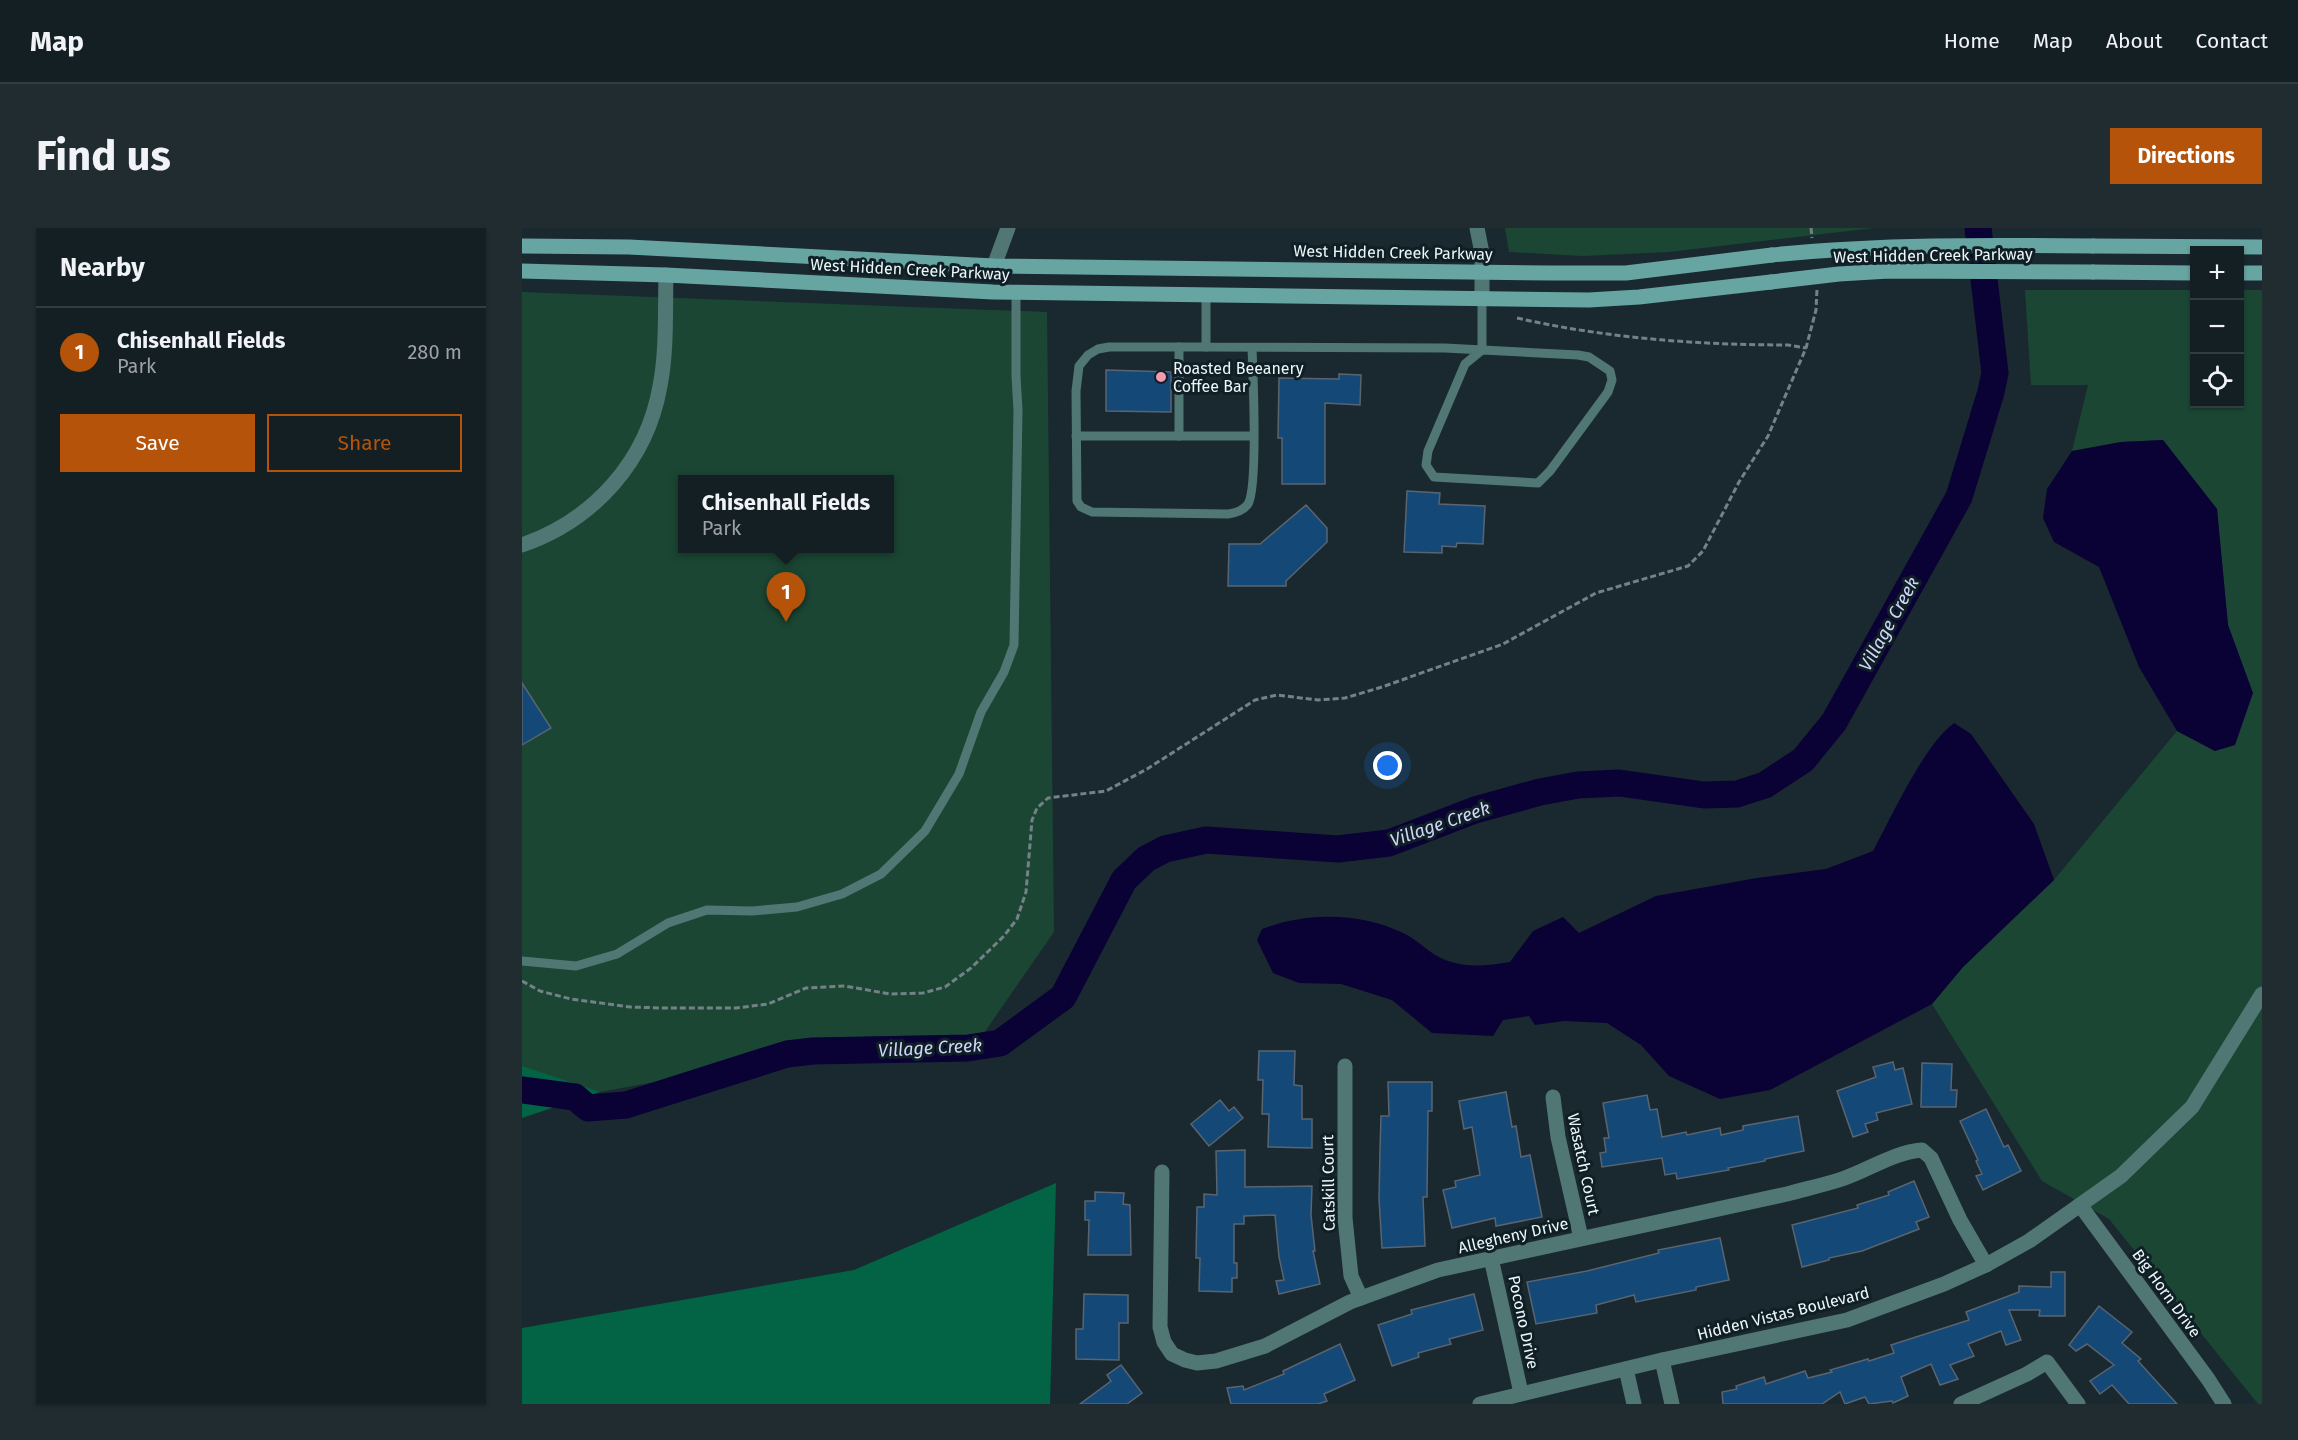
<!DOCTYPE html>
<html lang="en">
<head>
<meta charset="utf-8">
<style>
  body { margin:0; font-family:"Fira Sans",sans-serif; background:#202c30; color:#f1f3f6 }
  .controls { position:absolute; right:18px; top:18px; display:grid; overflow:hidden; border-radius:0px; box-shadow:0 2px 4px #0004 }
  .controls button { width:54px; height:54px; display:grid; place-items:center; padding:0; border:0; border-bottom:2px solid #323d41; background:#131f23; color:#f1f3f6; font:30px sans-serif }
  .you { position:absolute; left:866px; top:538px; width:21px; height:21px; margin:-15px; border:4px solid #fff; border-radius:50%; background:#1a73e8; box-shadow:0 0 0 9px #1a73e833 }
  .badge { display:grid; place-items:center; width:39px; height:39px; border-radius:50%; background:#b45309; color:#fff; font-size:20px; font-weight:700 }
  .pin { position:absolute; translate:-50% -50px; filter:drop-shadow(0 2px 3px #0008) }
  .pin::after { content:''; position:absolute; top:32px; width:21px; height:18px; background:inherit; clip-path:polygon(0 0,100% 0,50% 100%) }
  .popup { position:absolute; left:156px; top:247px; width:216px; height:78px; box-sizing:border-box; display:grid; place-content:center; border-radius:0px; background:#131f23; filter:drop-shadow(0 2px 4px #0005); font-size:20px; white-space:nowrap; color:#9da2a6 }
  .popup b { font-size:22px; color:#f1f3f6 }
  .popup::after { content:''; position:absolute; left:50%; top:100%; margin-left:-12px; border:12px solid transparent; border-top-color:#131f23 }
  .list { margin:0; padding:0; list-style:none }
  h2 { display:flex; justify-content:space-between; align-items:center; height:78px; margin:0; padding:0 24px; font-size:26px }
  h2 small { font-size:20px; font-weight:400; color:#9da2a6 }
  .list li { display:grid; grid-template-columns:39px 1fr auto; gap:18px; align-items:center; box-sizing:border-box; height:90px; padding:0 24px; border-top:2px solid #323d41 }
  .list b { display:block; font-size:22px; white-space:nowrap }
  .list p { margin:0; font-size:20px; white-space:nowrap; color:#9da2a6 }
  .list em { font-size:20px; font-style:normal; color:#9da2a6 }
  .actions { display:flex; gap:12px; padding:18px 24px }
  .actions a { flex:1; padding:14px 0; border:2px solid #b45309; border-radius:0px; text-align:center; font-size:21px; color:#b45309 }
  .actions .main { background:#b45309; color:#fff }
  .icon { flex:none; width:33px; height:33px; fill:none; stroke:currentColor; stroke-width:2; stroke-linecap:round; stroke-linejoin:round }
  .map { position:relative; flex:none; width:1740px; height:1176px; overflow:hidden; border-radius:0px }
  header { display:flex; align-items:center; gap:36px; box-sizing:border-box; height:84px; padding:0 30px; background:#131f23; border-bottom:2px solid #323d41 }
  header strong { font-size:28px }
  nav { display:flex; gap:33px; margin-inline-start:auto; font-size:21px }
  .intro { display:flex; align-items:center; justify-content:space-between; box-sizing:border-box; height:144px; padding:0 36px }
  h1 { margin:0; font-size:42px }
  .button { padding:15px 27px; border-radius:0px; background:#b45309; color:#fff; font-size:21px; font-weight:700 }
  main { display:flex; gap:36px; padding:0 36px }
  aside { flex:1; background:#131f23; border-radius:0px; box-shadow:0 2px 4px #0004 }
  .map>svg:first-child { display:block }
  .green { fill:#1b4634; fill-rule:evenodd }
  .forest { fill:#026445 }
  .water { fill:#0a0135 }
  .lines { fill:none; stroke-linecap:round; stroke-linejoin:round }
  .river { stroke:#0a0135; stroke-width:27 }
  .building { fill:#144876; stroke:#596470; stroke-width:1.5 }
  .path { stroke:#748287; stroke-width:3; stroke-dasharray:6 3; stroke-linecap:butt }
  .service { stroke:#517775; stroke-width:9 }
  .minor { stroke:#517775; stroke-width:15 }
  .tertiary { stroke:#517775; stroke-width:15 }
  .secondary { stroke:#67a5a2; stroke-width:15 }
  .secondary-bridge { stroke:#67a5a2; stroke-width:15 }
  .poi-dot { fill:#f29aaf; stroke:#101f25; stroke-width:2 }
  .labels { text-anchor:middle; stroke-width:6; stroke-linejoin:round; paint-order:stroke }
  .street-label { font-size:16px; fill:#ecf7fa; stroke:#101f25 }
  .poi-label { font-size:16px; fill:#ecf7fa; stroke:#101f25; text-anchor:start }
  .water-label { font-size:18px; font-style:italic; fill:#d0d6fa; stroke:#101f25 }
</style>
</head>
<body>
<header>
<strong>Map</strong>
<nav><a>Home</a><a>Map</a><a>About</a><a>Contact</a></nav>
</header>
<div class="intro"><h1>Find us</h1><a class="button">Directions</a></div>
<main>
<aside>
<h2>Nearby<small></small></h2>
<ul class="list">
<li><span class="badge">1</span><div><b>Chisenhall Fields</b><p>Park</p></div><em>280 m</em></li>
</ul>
<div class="actions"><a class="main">Save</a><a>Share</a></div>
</aside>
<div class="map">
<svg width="1740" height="1176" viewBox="0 0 1740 1176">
  <rect width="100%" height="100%" fill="#19292f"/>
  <g class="green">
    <polygon points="983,0 1352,0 1147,24 1061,28 987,24"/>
    <polygon points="1503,62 1672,62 1672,176 1718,176 1718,62 1740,62 1740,1176 1736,1176 1587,991 1520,953 1410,776 1441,739 1532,652 1655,503 1693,523 1731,466 1706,397 1695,281 1641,212 1599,214 1550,223 1566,157 1509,157"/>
    <path d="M0 64 525 84 532 704 455 815 279 827 78 864 0 845ZM160 252H368V320H160Z"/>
  </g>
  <g class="forest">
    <polygon points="0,838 78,864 0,890"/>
    <polygon points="534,955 528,1176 0,1176 0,1100 332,1042"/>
  </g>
  <g class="water">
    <polygon points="1641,212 1695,281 1706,397 1731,465 1713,517 1693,523 1655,503 1617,439 1577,339 1532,314 1521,290 1525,261 1550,223 1599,214"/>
    <path d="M1432 495 1449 506 1512 596 1532 652 1441 739 1410 776 1248 862 1198 871 1147 848 1119 817 1085 795 1042 793 1013 797 1007 788 981 792 971 808 910 805 870 772 819 756 777 755 751 745 735 712 740 701C784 684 838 684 881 705 893 710 903 721 915 728 938 741 963 738 988 734L1011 703 1041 689 1057 705 1134 668 1235 650 1304 641 1351 623C1370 588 1402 517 1432 495Z"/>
  </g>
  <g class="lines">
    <polyline class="river" points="0,862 53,869 66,880 104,877 265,826 291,823 446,820 478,815 541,769 602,652 624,631 643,621 684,612 816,621 867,615 953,582 1018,564 1056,557 1097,555 1182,567 1215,566 1243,557 1281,532 1312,494 1437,269 1469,164 1473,145 1456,0"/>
  </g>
  <g class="building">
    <polygon points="584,142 649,144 649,184 584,183"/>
    <polygon points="817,146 839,147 838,177 803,175 803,256 760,256 760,210 756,210 757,150 817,151"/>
    <polygon points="885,263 918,265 917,276 963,278 961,316 935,315 934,319 920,318 920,325 882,324"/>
    <polygon points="784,277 805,300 805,314 764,353 764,358 706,358 707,316 738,316"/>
    <polygon points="0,455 29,500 0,517"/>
    <polygon points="737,823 773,823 772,857 780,858 780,891 790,891 790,920 746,919 747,886 740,886 741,852 736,852"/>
    <polygon points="1371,834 1373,842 1381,840 1390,876 1354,885 1356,892 1343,896 1346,904 1331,909 1315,863 1354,849 1351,839"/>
    <polygon points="1400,835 1430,836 1429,862 1435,862 1434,879 1399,879"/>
    <polygon points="866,854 910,854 910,883 906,883 905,969 901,969 903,1018 860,1020 857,971 858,922 859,888 867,888"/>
    <polygon points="984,864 990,899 994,898 999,929 1008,927 1020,989 974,998 973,990 930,1000 921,962 934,959 933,953 958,947 950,899 942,901 937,873"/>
    <polygon points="1125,867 1128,882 1135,881 1140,909 1164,904 1165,907 1198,900 1199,907 1221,902 1221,898 1276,888 1282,923 1243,931 1243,933 1206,940 1207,942 1155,951 1154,945 1143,947 1140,930 1080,939 1078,925 1084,924 1082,910 1087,910 1081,875"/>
    <polygon points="698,872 707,883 712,879 721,890 687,918 669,896"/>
    <polygon points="1464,881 1482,919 1486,917 1499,943 1461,962 1454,948 1460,946 1454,933 1456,932 1438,893"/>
    <polygon points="723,922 723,959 790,958 789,987 793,1023 791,1023 798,1056 757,1066 754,1053 762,1052 757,1029 753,987 722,988 722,996 712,996 712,1035 715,1035 715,1050 710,1050 710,1064 677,1063 678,1030 674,1030 675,979 682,979 682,966 695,967 694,923"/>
    <polygon points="1392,953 1407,989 1394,994 1397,1001 1340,1023 1307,1030 1307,1032 1280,1039 1270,997 1336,980 1335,977 1367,967 1366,964"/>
    <polygon points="573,964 602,965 601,976 608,977 609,1027 566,1027 567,992 563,992 563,973 573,973"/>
    <polygon points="1198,1010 1207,1052 1174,1059 1174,1062 1114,1074 1112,1067 1074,1077 1075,1085 1014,1096 1005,1054 1065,1043 1137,1025 1136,1022"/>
    <polygon points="1529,1044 1543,1044 1543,1088 1517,1088 1518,1082 1487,1082 1499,1112 1484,1117 1479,1103 1446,1116 1452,1128 1428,1137 1436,1151 1418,1157 1409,1136 1379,1149 1386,1168 1371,1175 1370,1173 1347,1176 1343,1169 1323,1176 1318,1164 1300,1176 1201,1176 1200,1164 1215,1161 1214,1158 1242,1149 1244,1156 1283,1143 1286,1150 1310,1144 1308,1142 1346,1131 1347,1133 1372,1125 1369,1117 1447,1092 1444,1084 1497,1064 1497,1058 1529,1059"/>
    <polygon points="562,1066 606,1067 606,1095 597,1095 597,1132 554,1131 554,1101 561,1101"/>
    <polygon points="952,1066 961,1102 927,1111 929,1116 896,1125 897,1129 870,1138 856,1097 890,1086 889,1082"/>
    <polygon points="1577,1078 1610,1104 1600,1115 1619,1131 1616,1133 1655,1176 1607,1176 1590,1157 1578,1166 1568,1153 1592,1137 1565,1116 1554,1123 1547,1117"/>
    <polygon points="818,1116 833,1152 802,1166 805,1173 796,1176 709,1176 705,1160 721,1158 722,1162 762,1146 761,1143"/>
    <polygon points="599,1137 620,1165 605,1176 558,1176 589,1153 585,1147"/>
  </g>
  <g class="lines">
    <g class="path">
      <polyline points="1289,0 1290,10"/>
      <path d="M995 90C1083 110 1176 117 1266 117L1284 120"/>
      <polyline points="0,753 18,763 49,771 108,779 140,780 214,780 246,776 284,760 323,758 368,766 401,765 423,759 449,740 482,708 495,691 504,664 510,592 515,580 526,570 584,563 625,541 733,472 755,467 796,472 823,470 860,459 981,416 1074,365 1166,338 1181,323 1217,254 1246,208 1284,120 1294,82 1295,61"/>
    </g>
    <g class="service">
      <polyline points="684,67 684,119 923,120 1056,127 1067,129 1088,143 1090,152 1086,164 1028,243 1016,255 912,249 904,237 906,223 943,136 960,122 960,70"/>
      <polyline points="657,119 657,208"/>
      <path d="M684 119H587L576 121 566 127 557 138 554 163 555 273 559 279 570 284 706 286C713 285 721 283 726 276 736 260 731 145 730 120"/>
      <polyline points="554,208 731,208"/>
      <polyline points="0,733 54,738 95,726 146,695 185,682 230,683 275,679 320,666 359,646 403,603 437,546 459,484 482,444 492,417 496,182 494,148 494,64"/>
    </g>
    <g class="minor">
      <polyline points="472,38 486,0"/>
      <path d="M0 317C72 292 125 233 138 158 145 122 143 84 144 47"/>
      <polyline points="823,838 823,990 829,1048 839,1070"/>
      <polyline points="1031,869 1036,909 1059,1010"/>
      <path d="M640 944 638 1099 642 1114 650 1126 663 1132 675 1135 694 1133 743 1118 828 1074 916 1042 1265 966C1283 961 1302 957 1320 951 1347 942 1372 924 1400 922L1409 930 1438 992 1464 1037"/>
      <polyline points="1558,977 1686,1151 1702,1176"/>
      <polyline points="969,1030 999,1165"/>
      <polyline points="1140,1132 1150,1176"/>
      <polyline points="1104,1141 1112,1176"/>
      <polyline points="1439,1176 1505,1146 1525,1134 1556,1176"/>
    </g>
    <g class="tertiary">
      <polyline points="955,0 960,25 960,70"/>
      <polyline points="958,1176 1140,1132 1325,1092 1422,1056 1464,1037 1507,1013 1599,948 1670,879 1740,766"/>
    </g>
    <g class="secondary">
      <polyline points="0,18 107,19 472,38 1028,45 1104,45 1250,27"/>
      <polyline points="1571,18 1740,19"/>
      <polyline points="0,43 144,47 471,64 1067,72 1117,69 1249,54"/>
      <polyline points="1571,44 1672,45"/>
      <polyline points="1718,45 1740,45"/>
    </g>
    <g class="secondary-bridge">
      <path d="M1250 27C1357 16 1464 17 1571 18"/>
      <polyline points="1249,54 1317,46 1367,43 1571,44"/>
    </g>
  </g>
  <circle class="poi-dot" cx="639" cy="149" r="6"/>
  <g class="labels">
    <g class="street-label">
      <text transform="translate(871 24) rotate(1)" y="6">West Hidden Creek Parkway</text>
      <text transform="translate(1411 27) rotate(-1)" y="6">West Hidden Creek Parkway</text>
      <text transform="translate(388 41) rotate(3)" y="6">West Hidden Creek Parkway</text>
      <text transform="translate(1062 936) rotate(78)" y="6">Wasatch Court</text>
      <text transform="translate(806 955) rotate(-91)" y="6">Catskill Court</text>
      <text transform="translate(991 1007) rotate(-13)" y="6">Allegheny Drive</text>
      <text transform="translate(1645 1065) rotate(54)" y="6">Big Horn Drive</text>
      <text transform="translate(1261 1085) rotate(-14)" y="6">Hidden Vistas Boulevard</text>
      <text transform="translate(1002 1094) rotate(78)" y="6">Pocono Drive</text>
    </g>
    <g class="poi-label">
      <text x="651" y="146">Roasted Beeanery<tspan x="651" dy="18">Coffee Bar</tspan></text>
    </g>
    <g class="water-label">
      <text transform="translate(1367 396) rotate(-61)" y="6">Village Creek</text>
      <text transform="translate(918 596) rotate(-19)" y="6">Village Creek</text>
      <text transform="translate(408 820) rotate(-3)" y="6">Village Creek</text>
    </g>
  </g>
</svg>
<div class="controls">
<button>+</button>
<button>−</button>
<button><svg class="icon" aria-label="locate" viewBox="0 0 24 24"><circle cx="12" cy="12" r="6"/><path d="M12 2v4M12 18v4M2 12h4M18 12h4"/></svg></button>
</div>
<div class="you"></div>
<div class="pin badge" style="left:264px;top:394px">1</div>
<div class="popup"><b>Chisenhall Fields</b>Park</div>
</div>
</main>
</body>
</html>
